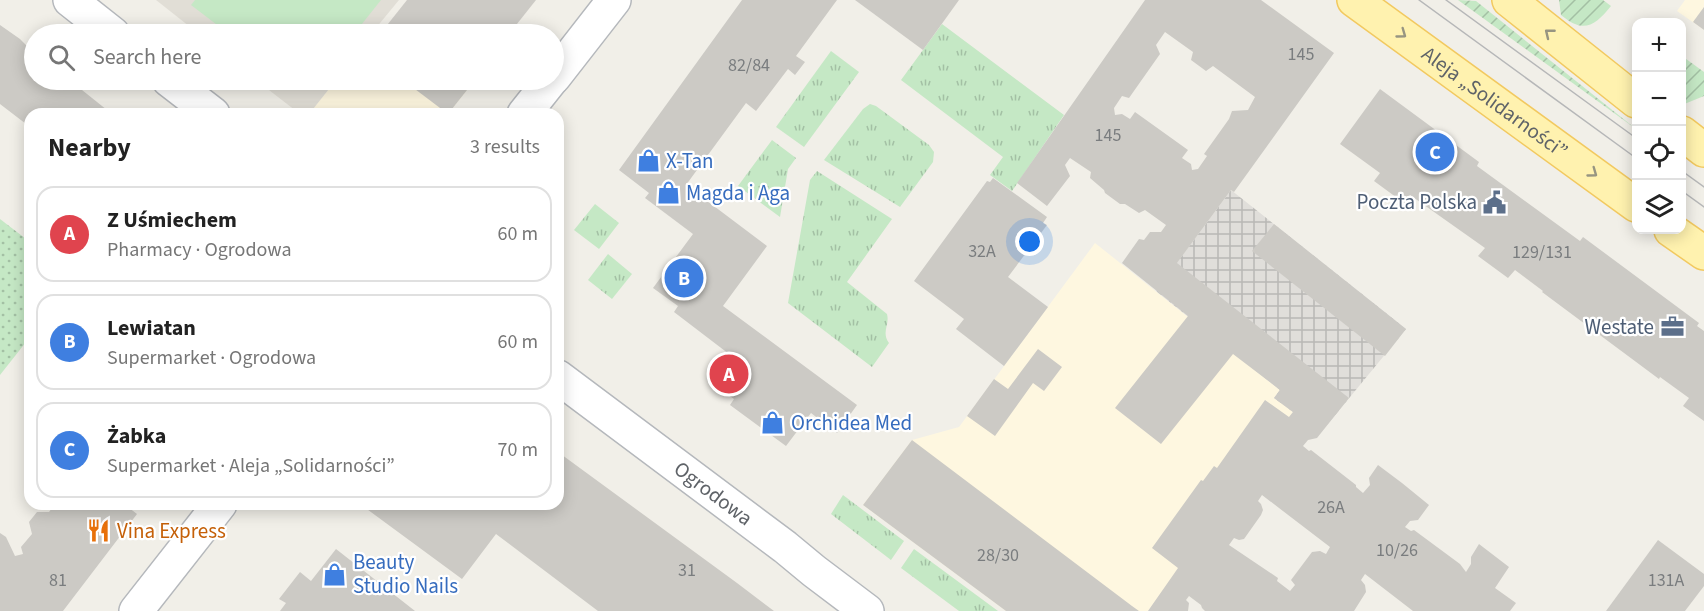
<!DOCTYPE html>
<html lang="en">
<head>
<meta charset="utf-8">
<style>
  :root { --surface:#fff; --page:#f2f2f2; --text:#222; --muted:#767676; --line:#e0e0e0; --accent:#ea4335 }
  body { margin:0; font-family:"Source Sans 3",sans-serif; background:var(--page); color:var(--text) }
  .controls { position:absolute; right:18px; top:18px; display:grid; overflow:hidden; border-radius:12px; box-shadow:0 3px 15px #0003 }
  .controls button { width:54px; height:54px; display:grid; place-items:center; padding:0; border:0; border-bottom:2px solid var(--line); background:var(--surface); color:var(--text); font:30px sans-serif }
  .you { position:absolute; left:1030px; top:242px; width:21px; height:21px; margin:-15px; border:4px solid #fff; border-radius:50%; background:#1a73e8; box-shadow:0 0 0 9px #1a73e833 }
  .badge { display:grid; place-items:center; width:39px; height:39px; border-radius:50%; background:var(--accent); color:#fff; font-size:20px; font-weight:700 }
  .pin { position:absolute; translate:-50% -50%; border:3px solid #fff; box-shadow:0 2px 6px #0006 }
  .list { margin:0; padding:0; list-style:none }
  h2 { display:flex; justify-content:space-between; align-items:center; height:78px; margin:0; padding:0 24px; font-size:26px }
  h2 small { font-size:20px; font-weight:400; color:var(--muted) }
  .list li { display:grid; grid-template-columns:39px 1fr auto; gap:18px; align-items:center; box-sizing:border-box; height:96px; margin:0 12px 12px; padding:0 12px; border:2px solid var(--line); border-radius:18px }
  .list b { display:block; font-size:22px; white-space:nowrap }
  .list p { margin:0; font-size:20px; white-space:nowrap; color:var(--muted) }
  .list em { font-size:20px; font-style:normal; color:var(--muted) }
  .icon { flex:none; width:33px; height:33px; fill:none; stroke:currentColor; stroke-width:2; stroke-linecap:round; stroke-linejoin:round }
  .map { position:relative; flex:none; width:1704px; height:611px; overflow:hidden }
  .search { position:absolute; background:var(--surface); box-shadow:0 3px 15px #0003; left:24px; top:24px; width:540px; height:66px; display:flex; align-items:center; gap:15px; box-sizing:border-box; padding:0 21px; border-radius:33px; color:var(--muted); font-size:22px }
  .panel { position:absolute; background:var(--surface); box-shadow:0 3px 15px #0003; left:24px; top:108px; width:540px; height:402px; border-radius:18px }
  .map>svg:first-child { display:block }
  .commercial { fill:#fef7e0 }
  .industrial { fill:url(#industrial-grid) }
  .education { fill:#e1ded6 }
  .grass { fill:url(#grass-tufts) }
  .park { fill:url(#park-dots) }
  .garden { fill:url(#garden-furrows) }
  .pitch { fill:#c5e8c5 }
  .building { fill:#cccac5; fill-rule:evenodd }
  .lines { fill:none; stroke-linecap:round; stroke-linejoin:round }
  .minor-casing { stroke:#b5b8bc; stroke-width:36 }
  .major-casing { stroke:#f2c960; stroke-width:36 }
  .minor { stroke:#fff; stroke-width:33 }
  .major { stroke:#fff2af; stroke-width:33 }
  .tram { stroke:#b6b7b8; stroke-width:1.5 }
  .oneway { stroke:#979581 }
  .labels { text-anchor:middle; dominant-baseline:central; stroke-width:4.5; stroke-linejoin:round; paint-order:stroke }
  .number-label { font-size:18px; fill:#7a7d7f }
  .street-label { font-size:21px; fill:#5f6368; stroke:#fff }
  .shop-label { font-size:21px; fill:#366cbe; stroke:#fff; text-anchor:start }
  .service-label { font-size:21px; fill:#4e5e75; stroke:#fff; text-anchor:end }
  .food-label { font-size:21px; fill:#c56008; stroke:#fff; text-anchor:start }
</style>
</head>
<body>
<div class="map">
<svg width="1704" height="611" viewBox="0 0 1704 611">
  <defs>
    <pattern id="industrial-grid" width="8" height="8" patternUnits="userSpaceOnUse" patternTransform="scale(1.5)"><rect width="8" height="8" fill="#e0deda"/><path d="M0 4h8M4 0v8" fill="none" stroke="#b9b8b5"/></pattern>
    <pattern id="grass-tufts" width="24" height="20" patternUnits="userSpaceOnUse" patternTransform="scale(1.5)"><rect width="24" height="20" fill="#c5e8c5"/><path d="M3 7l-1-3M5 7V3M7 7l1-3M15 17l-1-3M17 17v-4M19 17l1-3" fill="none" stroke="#a3c0a4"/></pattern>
    <pattern id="park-dots" width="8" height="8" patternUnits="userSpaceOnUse" patternTransform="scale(1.5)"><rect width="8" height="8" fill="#c5e8c5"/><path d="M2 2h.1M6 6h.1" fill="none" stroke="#a3c0a4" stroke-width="1.8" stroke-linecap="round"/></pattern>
    <pattern id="garden-furrows" width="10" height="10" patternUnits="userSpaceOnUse" patternTransform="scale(1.5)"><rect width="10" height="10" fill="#c5e8c5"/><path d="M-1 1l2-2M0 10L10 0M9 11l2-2" fill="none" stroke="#a3c0a4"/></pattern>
  </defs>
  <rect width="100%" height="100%" fill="#f1efe8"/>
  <g class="commercial">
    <path d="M1685 0H1704V30L1677 11Z"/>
    <path d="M336 80H475L448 114H309Z"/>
    <path d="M1095 243 1280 390 1275 398 1293 412 1148 611H1006L863 505 912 440 959 427Z"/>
  </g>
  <path class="industrial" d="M1231 190 1406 329 1327 425 1293 412 1274 398 1280 390 1156 291Z"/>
  <g class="education">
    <path d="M156 0H399L371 34H199Z"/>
    <path d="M256 80H336L309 114H300Z"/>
  </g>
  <g class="grass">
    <path d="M942 24 1064 115 1012 191 990 175 1003 157 901 80Z"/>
    <path d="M831 51 859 72 804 147 776 127Z"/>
    <path d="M870 104 876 106 929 145 934 152 933 162 900 207 824 160 863 109Z"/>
    <path d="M772 140 796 158 788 169 780 217 738 186Z"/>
    <path d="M817 171 892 219 847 282 887 314C890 325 881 332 889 343L872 367 788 303 810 180Z"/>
    <path d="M595 204 619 223 599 249 574 230Z"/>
    <path d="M608 254 632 274 612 299 588 280Z"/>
    <path d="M843 495 904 541 891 560 831 514Z"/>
    <path d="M914 549 998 611H959L901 568Z"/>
  </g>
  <path class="park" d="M0 219 30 242V337L0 375Z"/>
  <g class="garden">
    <path d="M1458 0 1476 1 1636 129Z"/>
    <path d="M1559 0H1603L1611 6C1595 26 1583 34 1561 15Z"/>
    <path d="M1682 56 1704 72V96L1682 105Z"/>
  </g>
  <path class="pitch" d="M195 0H381L354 34H229L191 5Z"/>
  <g class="building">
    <path d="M407 0H536L509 34H380Z"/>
    <path d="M742 0H837L796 56 805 62 795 75 788 69 756 111 746 103 686 185 767 246 723 306 857 405 837 433 811 413 786 446 730 405 734 399 709 381 729 354 674 312 678 306 653 288 693 234 645 198 649 193 619 170Z"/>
    <path d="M855 0H959L923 50Z"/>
    <path d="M1145 0H1261L1334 53 1234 192 1231 190 1177 263 1349 398 1317 438 1308 440 1303 446 1309 451 1311 450 1356 485V487L1363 493 1370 485 1369 478 1378 465 1402 483 1429 505 1418 520 1410 521 1405 527 1411 531 1414 530 1460 564 1466 572 1471 564V557L1479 544 1509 567 1495 588 1516 603 1510 611H1413L1365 574 1361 580 1365 585 1366 592 1354 611H1205L1202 608 1201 605 1189 596 1186 600 1189 603 1188 611H1148L1178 568 1152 548 1201 480 1203 481 1214 466 1217 468 1265 400 1289 417 1293 412 1274 398 1280 390 1233 354 1161 444 1115 408 1188 316 1122 263 1139 239 1144 240 1150 232H1161L1166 225 1145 210 1139 213 1125 204H1120L1105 193 1104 190 1090 178 1091 172 1070 158 1065 165 1070 176 1047 206 1017 183ZM1165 32 1193 52 1191 60 1206 71 1213 66 1255 97 1248 110 1232 111 1229 119 1204 154 1207 156 1198 169 1192 170 1191 164 1182 158 1188 150 1135 112 1130 119 1122 114 1115 115 1114 108 1122 96 1129 98 1160 54 1156 45ZM1262 495 1330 547 1326 554 1320 551 1312 552 1291 580 1295 585 1290 591 1277 581 1278 578 1229 545 1234 538 1239 540 1244 539 1261 515 1263 510 1261 504 1258 501Z"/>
    <path d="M1704 7V30L1693 22Z"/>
    <path d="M0 25 20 39 34 53V80H68L73 83 74 81 78 85 77 86 112 114H30V127L0 104Z"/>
    <path d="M403 80H475L448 114Z"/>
    <path d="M1380 89 1479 162 1477 166 1580 241 1583 237 1699 323 1697 326 1704 331V421L1683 406 1689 398 1660 377 1659 379 1542 292 1543 291 1515 270 1508 278 1478 256 1485 248 1410 195 1404 203 1374 181 1380 173 1340 144Z"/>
    <path d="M993 178 1047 217 1043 223 1047 225 1008 277 1048 307 1004 366 956 329 964 319 914 281 987 181 990 182Z"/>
    <path d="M1274 224 1406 329 1385 356 1252 251Z"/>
    <path d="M1038 349 1062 367 1044 391 1033 383 995 436 967 416 994 379 1008 389Z"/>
    <path d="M912 440 1132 606 1139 611H1006L863 505Z"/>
    <path d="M558 452 737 583 774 611H598L496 534 462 579 360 504H558Z"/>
    <path d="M55 504H124L137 514 63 611H0V533L6 537 15 556 23 554 21 547 32 534 29 522 37 512H49Z"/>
    <path d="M1658 540 1704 574V586L1685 611H1606Z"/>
    <path d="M336 549 415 611H280L286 603 279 599 300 572 311 581Z"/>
  </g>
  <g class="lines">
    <defs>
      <g id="minor">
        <path d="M70 0 113 34"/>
        <path d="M554 77 614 0"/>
        <path d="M169 80 213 114"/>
        <path d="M524 114 551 80"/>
        <path id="s1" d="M558 377 785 547 814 571 867 611"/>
        <path d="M136 611 220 504"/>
      </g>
      <g id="major">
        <path id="s2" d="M1354 0 1636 205"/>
        <path d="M1509 0 1636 101"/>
        <path d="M1682 133 1704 150"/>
        <path d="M1671 230 1704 253"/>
      </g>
    </defs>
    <use href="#minor" class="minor-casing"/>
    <use href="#major" class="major-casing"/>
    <use href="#minor" class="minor"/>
    <use href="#major" class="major"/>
    <g class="tram">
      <path d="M1419 0 1636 158"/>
      <path d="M1446 0 1636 138"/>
      <path d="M1682 171 1704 187"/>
      <path d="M1682 191 1704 207"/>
    </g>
  </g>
  <defs><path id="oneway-chevron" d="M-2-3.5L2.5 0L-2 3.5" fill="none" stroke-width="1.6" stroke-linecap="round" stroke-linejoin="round" transform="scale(1.5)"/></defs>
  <g class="oneway">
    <use href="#oneway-chevron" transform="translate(1549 33) rotate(-141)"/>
    <use href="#oneway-chevron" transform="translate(1402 34) rotate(36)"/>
    <use href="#oneway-chevron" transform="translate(1593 173) rotate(36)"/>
  </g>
  <defs>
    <symbol id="shop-bare" viewBox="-9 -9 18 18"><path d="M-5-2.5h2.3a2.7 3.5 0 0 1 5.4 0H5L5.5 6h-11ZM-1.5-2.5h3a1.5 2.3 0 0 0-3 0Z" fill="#3f7fe0" stroke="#fff" stroke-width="2.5" paint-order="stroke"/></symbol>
    <symbol id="civic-bare" viewBox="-9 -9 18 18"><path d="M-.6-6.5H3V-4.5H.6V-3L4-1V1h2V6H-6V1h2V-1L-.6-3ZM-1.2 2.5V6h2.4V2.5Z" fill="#5c6f8a" stroke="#fff" stroke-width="2.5" paint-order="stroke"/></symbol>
    <symbol id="office-bare" viewBox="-9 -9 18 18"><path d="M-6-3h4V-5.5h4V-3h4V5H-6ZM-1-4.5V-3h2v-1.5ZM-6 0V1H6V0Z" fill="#5c6f8a" stroke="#fff" stroke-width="2.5" paint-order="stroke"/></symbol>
    <symbol id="restaurant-bare" viewBox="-9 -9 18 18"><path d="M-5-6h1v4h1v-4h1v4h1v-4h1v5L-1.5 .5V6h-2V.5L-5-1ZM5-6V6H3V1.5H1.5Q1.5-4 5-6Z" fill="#e8710a" stroke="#fff" stroke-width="2.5" paint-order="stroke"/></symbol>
  </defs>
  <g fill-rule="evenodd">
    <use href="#shop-bare" x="632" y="144" width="33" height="33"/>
    <use href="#shop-bare" x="652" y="176" width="33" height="33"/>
    <use href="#civic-bare" x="1478" y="186" width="33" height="33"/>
    <use href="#office-bare" x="1656" y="310" width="33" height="33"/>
    <use href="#shop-bare" x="756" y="406" width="33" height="33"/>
    <use href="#restaurant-bare" x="82" y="514" width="33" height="33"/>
    <use href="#shop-bare" x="318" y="558" width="33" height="33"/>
  </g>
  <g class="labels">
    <g class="number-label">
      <text x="1301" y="54">145</text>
      <text x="749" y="65">82/84</text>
      <text x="1108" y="135">145</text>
      <text x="982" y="251">32A</text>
      <text x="1542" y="252">129/131</text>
      <text x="1331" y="507">26A</text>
      <text x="1397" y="550">10/26</text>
      <text x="998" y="555">28/30</text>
      <text x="687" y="570">31</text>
      <text x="58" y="580">81</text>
      <text x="1666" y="580">131A</text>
    </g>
    <g class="street-label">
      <text stroke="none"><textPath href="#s2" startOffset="174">Aleja „Solidarności”</textPath></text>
      <text stroke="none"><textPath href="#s1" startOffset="194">Ogrodowa</textPath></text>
    </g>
    <g class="shop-label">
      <text x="666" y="161">X-Tan</text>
      <text x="686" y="193">Magda i Aga</text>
      <text x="791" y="423">Orchidea Med</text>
      <text x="353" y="562">Beauty<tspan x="353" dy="24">Studio Nails</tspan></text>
    </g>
    <g class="service-label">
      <text x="1477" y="202">Poczta Polska</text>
      <text x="1654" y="327">Westate</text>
    </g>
    <g class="food-label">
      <text x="117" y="531">Vina Express</text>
    </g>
  </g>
</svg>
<div class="controls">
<button>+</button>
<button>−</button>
<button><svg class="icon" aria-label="locate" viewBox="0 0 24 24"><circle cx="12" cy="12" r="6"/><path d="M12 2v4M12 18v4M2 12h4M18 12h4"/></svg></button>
<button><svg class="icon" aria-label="layers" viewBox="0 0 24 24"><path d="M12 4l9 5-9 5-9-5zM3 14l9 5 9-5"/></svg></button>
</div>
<div class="you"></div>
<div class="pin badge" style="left:729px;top:374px;background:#e0444e">A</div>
<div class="pin badge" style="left:684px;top:278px;background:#3f7fe0">B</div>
<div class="pin badge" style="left:1435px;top:152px;background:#3f7fe0">C</div>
<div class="search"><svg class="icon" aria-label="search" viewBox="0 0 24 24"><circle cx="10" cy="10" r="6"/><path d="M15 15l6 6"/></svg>Search here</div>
<section class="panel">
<h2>Nearby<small>3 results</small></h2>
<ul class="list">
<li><span class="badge" style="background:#e0444e">A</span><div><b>Z Uśmiechem</b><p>Pharmacy · Ogrodowa</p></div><em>60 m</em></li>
<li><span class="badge" style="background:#3f7fe0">B</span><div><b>Lewiatan</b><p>Supermarket · Ogrodowa</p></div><em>60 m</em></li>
<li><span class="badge" style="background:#3f7fe0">C</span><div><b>Żabka</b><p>Supermarket · Aleja „Solidarności”</p></div><em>70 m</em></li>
</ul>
</section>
</div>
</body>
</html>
